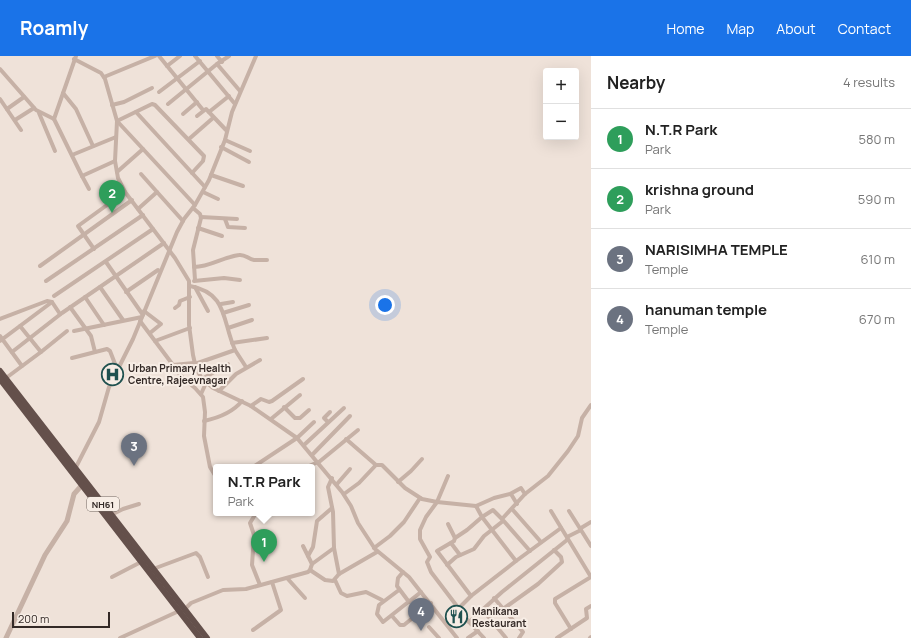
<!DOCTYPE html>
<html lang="en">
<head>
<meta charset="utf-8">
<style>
  :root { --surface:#fff; --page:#f2f2f2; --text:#222; --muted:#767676; --line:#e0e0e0; --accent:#1a73e8 }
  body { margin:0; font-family:Manrope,sans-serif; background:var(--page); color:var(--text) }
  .controls { position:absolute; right:12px; top:12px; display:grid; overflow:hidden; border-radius:4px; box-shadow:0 4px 16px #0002 }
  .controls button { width:36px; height:36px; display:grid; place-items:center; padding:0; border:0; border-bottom:1px solid var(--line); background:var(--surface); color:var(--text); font:20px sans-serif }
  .scale { position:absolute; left:12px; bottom:10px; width:98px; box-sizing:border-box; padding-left:4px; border:2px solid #332926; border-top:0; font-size:11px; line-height:14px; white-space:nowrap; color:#332926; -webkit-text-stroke:3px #f7ede5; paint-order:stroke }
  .you { position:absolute; left:385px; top:249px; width:14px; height:14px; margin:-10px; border:3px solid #fff; border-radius:50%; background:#1a73e8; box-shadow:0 0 0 6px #1a73e833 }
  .badge { display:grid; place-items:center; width:26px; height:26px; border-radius:50%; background:var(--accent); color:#fff; font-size:13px; font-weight:700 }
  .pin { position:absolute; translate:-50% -33px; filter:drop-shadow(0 1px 2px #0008) }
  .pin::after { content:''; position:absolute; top:21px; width:14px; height:12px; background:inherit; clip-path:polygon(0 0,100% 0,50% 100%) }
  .popup { position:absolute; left:213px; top:408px; width:102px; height:52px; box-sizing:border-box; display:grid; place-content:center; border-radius:4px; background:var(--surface); filter:drop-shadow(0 1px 3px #0005); font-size:13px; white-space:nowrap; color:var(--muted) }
  .popup b { font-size:15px; color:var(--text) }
  .popup::after { content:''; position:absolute; left:50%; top:100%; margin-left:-8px; border:8px solid transparent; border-top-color:var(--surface) }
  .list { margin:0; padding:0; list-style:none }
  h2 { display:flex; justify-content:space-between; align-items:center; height:52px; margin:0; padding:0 16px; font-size:17px }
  h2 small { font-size:13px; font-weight:400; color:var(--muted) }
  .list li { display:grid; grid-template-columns:26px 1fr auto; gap:12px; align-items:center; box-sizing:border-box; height:60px; padding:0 16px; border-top:1px solid var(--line) }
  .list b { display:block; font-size:15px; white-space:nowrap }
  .list p { margin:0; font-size:13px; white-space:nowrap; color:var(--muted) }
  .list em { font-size:13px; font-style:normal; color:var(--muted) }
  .map { position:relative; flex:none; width:591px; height:582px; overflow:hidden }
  header { display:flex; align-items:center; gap:24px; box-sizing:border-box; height:56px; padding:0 20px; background:var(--accent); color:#fff }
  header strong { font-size:19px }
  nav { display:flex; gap:22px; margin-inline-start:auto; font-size:14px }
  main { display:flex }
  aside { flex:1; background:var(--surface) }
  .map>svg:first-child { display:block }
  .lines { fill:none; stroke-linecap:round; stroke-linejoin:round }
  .minor { stroke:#c6b1a6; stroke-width:4 }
  .tertiary { stroke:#c6b1a6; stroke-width:5 }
  .trunk { stroke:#64504b; stroke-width:6 }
  .labels { text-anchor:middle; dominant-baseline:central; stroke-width:4; stroke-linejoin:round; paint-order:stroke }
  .shield { fill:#f7ede5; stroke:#6e645f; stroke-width:1 }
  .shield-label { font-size:9px; font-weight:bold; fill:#332926 }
  .poi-label { font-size:10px; font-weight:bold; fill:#332926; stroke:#f7ede5; text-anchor:start }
</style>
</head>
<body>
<header>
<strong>Roamly</strong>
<nav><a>Home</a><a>Map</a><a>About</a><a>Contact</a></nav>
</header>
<main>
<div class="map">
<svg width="591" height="582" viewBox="0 0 591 582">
  <rect width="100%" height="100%" fill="#efe2d9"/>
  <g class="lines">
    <g class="minor">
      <path d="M159 0 203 54"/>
      <path d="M195 0 235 48"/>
      <path d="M217 0 222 6"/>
      <path d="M74 3 101 17 105 23 117 65 115 105 118 122 125 136 175 202 189 225V269L193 299 196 312 202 323 213 332 251 350 297 382 342 436 351 450 358 467 375 493 409 521 457 582"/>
      <path d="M217 8 240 35"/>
      <path d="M167 10 180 0"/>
      <path d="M0 13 36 54 54 63 82 120 115 105"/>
      <path d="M104 21 155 0"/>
      <path d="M159 36 200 5"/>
      <path d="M63 37 76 53 93 90"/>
      <path d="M0 43 21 74"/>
      <path d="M168 48 217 8 229 0"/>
      <path d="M112 49 124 46 152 32"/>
      <path d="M7 53 24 41"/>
      <path d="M136 56 205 131"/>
      <path d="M209 56 229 40"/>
      <path d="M39 57 55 95"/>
      <path d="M183 58 197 46"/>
      <path d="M197 60 206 53 226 74"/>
      <path d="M54 63 76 0"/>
      <path d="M15 64 34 52"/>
      <path d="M117 65 152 48 155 49 204 100 203 105 192 117"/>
      <path d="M117 65 195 149"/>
      <path d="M189 83 213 62"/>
      <path d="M225 84 250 95"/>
      <path d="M221 91 249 106"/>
      <path d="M72 99 116 81"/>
      <path d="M117 116 143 93"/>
      <path d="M141 118 157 136"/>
      <path d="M211 119 243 130"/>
      <path d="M82 120 89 133"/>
      <path d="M203 136 218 143"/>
      <path d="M193 152 200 158 201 162 193 194 195 224"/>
      <path d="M138 153 157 136 183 165"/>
      <path d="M201 161 237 163"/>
      <path d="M225 163 228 171 245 172"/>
      <path d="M198 172 222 180"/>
      <path d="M94 193 78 170 125 136"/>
      <path d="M106 206 143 259"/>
      <path d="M40 210 132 144"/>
      <path d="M194 211C210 211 223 201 239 199 245 198 248 203 254 204 258 204 263 204 267 204"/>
      <path d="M46 225 143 159"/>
      <path d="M194 225 224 222 240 224"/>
      <path d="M190 230C228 237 222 265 235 294"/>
      <path d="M100 231 123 264"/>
      <path d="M195 231 208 255"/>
      <path d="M126 236 158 214"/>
      <path d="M54 240 153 173"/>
      <path d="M85 241 104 269"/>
      <path d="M221 248 233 246"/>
      <path d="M70 251 91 280 95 296"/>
      <path d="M175 252 179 249 180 245 190 241"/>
      <path d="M144 255 161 268 150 277"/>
      <path d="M223 257 249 249"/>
      <path d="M0 263 47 245 52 246 60 258"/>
      <path d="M140 265 173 309 194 307"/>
      <path d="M228 272 252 264"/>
      <path d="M74 275 142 261"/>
      <path d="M0 280 22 310"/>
      <path d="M0 285 52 246"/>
      <path d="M155 285 190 272"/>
      <path d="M232 287 267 282"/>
      <path d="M12 296 62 257 164 187"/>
      <path d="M41 296 67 275"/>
      <path d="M72 302 107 293 110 295 117 313"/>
      <path d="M195 308 235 294 246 311"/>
      <path d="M173 309 182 321 195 332 203 341 205 356 204 380 210 411 216 421"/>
      <path d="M6 322 41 296 20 270"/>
      <path d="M202 323 228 308"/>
      <path d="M219 335 236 318 260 304"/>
      <path d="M201 338 206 327"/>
      <path d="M251 350 261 343 269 346 272 345 303 323"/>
      <path d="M284 351 295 362H300L309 354"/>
      <path d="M271 363 300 339"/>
      <path d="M204 365C218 362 233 356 242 345"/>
      <path d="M328 366 324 362 330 356"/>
      <path d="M304 389 344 352"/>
      <path d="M312 399 350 360"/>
      <path d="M319 406 358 374"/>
      <path d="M376 409H382L405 432 422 443 437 446 476 450 494 442 510 438 521 432 525 438"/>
      <path d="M253 411 297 382 314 366"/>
      <path d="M307 411 318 406"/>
      <path d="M75 413 99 366 109 331 133 283 177 176 184 163 195 149 209 124 225 84 232 56 256 0"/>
      <path d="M448 420 437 446 426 461 420 474V483L430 501 427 506 431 516 469 566"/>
      <path d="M332 422 328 431 333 456 334 492 339 518"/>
      <path d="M398 426 411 415 422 403"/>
      <path d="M337 428 350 413"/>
      <path d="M344 438 359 427 376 409 346 383"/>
      <path d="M511 438 517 448"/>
      <path d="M512 453 541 486"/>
      <path d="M551 455 591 521 555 543V547L571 573"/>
      <path d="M569 455 591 490"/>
      <path d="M256 457 250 467 254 479 252 509 260 529"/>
      <path d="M111 459 123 453 139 448"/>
      <path d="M448 468 455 482"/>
      <path d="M581 472 591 466"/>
      <path d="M567 481 581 474"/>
      <path d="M451 487 460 499"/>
      <path d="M374 492 390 480 404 466 420 442"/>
      <path d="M530 495 502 463 525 438 548 420 568 395 578 380 582 362 591 349"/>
      <path d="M308 500 313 491 317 465 332 452"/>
      <path d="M516 505 561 472"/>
      <path d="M312 508 334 492"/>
      <path d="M447 509 456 501 474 493 484 480 503 465"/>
      <path d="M153 513 196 497 200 501 208 521"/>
      <path d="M310 514 325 524 333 525 339 518 377 496"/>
      <path d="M403 516 398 522 397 530 409 546"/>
      <path d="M112 521 141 506"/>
      <path d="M287 522 305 542"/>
      <path d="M335 524 341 537 347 540 366 536 382 544"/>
      <path d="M399 534 379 549 377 558 383 566 421 536"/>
      <path d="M471 540 516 505 482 461 493 454 502 463"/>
      <path d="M494 542 523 576 519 582"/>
      <path d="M458 553 471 540 437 495 454 485 455 482 467 474 482 461 476 450"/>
      <path d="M482 553 506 582"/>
      <path d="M503 553 538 528 562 506 561 501 554 494"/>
      <path d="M184 554 191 547 223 534 246 533 308 516 310 514 312 508 303 490"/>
      <path d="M392 560 400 569H404L431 547"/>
      <path d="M429 571 439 582"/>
      <path d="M253 574 281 554 272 526"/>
      <path d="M120 582 179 555"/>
      <path d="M468 582 478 575"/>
      <path d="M484 582 469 566 502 536 567 484"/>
      <path d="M557 582 587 562 586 553 591 550"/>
      <path d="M590 582 591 581"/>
    </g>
    <path class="tertiary" d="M6 582 45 499 67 465 74 438 82 429"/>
    <g class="trunk">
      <path d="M0 315 207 582"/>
      <path d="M0 323 200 582"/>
    </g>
  </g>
  <defs>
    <symbol id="hospital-ring" viewBox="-11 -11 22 22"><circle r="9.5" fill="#f7ede5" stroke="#1f514f" stroke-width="1.5"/><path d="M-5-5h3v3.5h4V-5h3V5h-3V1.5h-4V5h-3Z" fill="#1f514f"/></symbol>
    <symbol id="restaurant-ring" viewBox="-11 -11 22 22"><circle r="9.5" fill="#f7ede5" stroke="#1f514f" stroke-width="1.5"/><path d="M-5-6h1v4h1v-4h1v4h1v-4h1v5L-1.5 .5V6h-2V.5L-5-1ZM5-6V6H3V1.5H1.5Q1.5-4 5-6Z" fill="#1f514f"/></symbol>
  </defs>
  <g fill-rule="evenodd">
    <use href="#hospital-ring" x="100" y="306" width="25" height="25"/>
    <use href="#restaurant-ring" x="444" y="548" width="25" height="25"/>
  </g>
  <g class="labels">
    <rect class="shield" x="87" y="441" width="32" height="14" rx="3"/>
    <g class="shield-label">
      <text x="103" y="448">NH61</text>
    </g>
    <g class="poi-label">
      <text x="128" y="312">Urban Primary Health<tspan x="128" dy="12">Centre, Rajeevnagar</tspan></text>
      <text x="472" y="555">Manikana<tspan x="472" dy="12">Restaurant</tspan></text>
    </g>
  </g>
</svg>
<div class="controls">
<button>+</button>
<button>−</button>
</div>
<div class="scale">200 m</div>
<div class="you"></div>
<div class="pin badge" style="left:264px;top:506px;background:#2e9e5b">1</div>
<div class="popup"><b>N.T.R Park</b>Park</div>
<div class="pin badge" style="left:112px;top:157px;background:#2e9e5b">2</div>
<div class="pin badge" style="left:134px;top:410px;background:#6b7280">3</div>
<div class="pin badge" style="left:421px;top:575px;background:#6b7280">4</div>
</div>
<aside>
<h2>Nearby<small>4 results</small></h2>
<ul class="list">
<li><span class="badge" style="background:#2e9e5b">1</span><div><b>N.T.R Park</b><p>Park</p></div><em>580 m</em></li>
<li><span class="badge" style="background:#2e9e5b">2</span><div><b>krishna ground</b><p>Park</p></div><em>590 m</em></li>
<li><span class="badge" style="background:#6b7280">3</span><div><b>NARISIMHA TEMPLE</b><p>Temple</p></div><em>610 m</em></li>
<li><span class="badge" style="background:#6b7280">4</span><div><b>hanuman temple</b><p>Temple</p></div><em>670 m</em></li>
</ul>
</aside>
</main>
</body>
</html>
